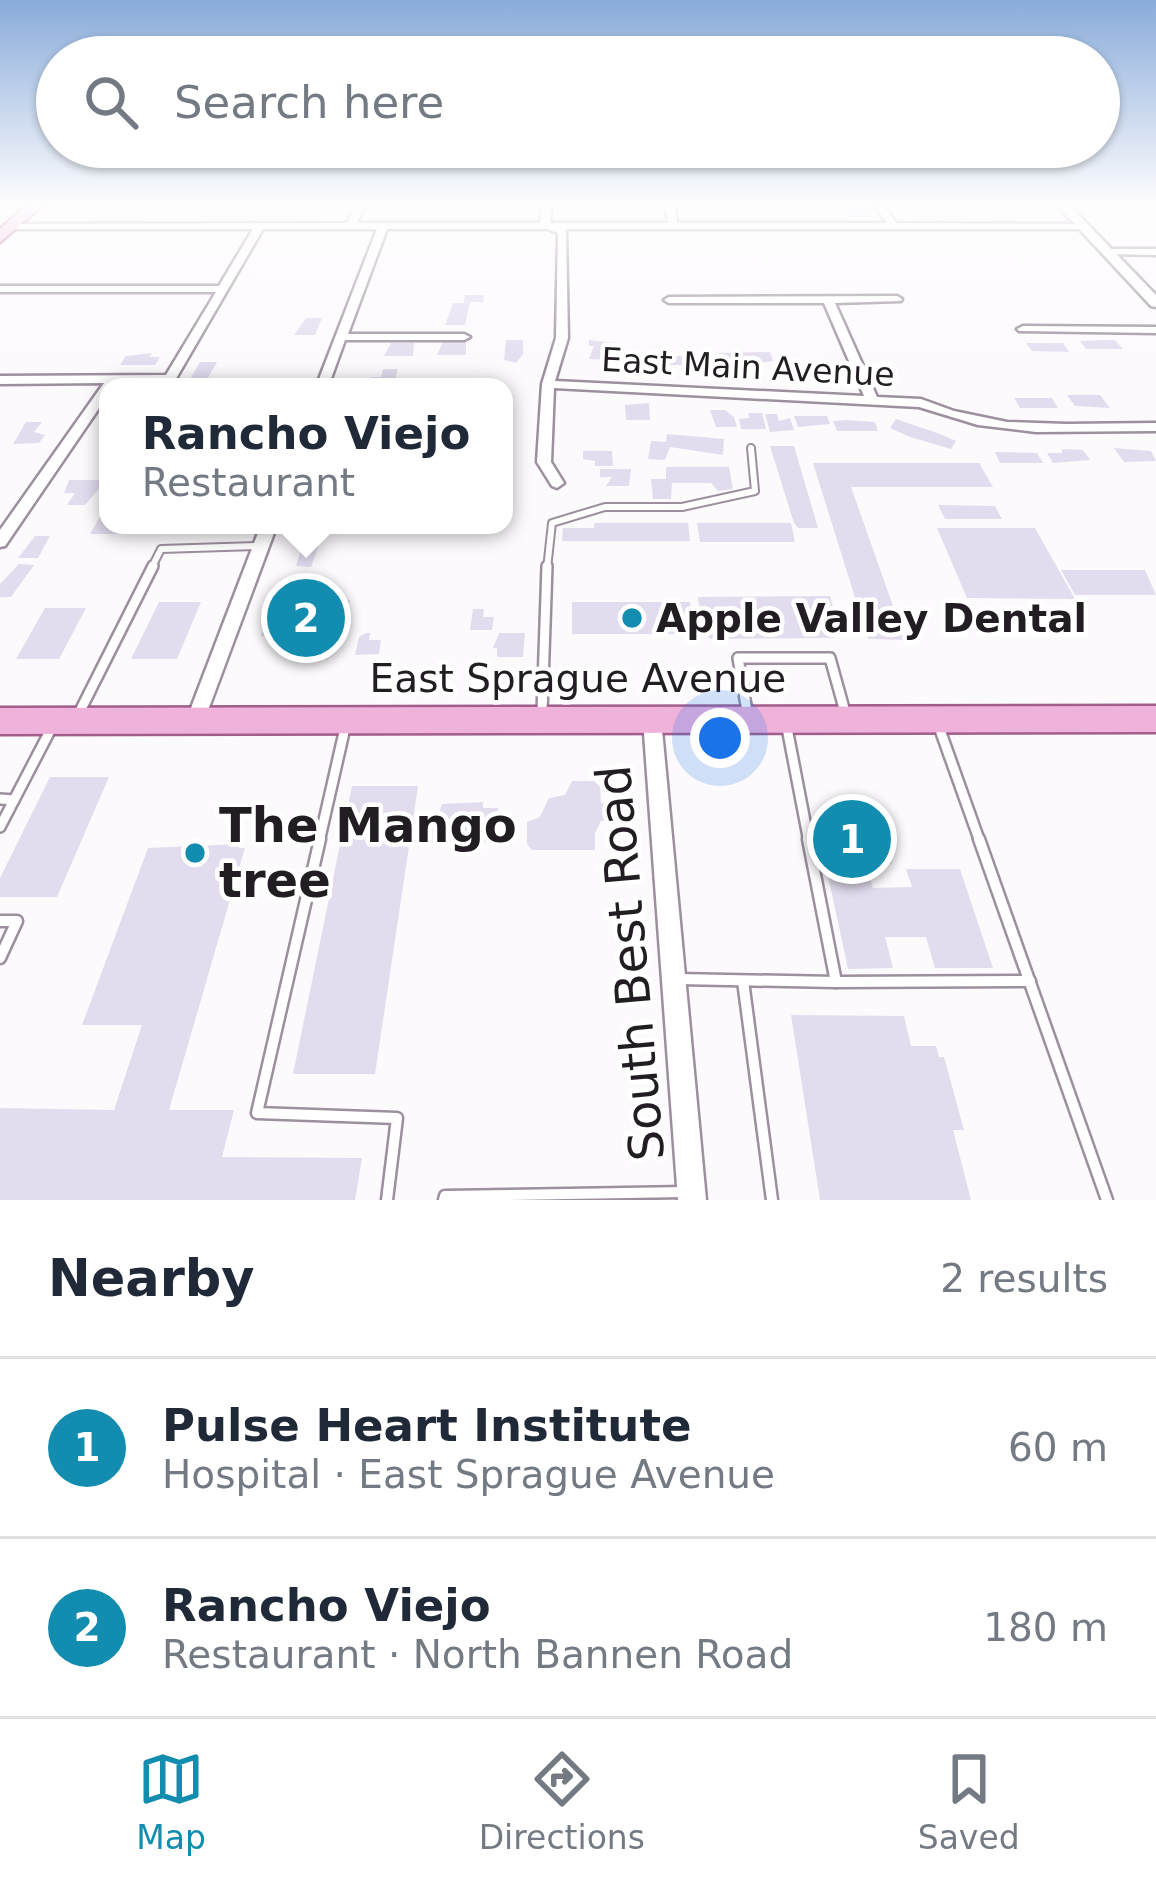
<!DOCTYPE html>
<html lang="en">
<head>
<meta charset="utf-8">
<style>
  :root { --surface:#fff; --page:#f6f6f7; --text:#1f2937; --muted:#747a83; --line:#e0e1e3; --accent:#138daf }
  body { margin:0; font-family:"DejaVu Sans",sans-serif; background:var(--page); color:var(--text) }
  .you { position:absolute; left:720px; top:738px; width:42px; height:42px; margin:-30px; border:9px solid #fff; border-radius:50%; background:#1a73e8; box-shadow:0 0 0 18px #1a73e833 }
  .badge { display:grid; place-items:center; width:78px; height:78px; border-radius:50%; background:var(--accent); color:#fff; font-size:39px; font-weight:700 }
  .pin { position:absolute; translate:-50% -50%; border:6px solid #fff; box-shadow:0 3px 12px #0006 }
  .popup { position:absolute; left:99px; top:378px; width:414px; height:156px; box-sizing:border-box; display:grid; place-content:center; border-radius:24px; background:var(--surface); filter:drop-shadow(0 3px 9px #0005); font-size:39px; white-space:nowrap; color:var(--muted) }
  .popup b { font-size:45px; color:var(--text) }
  .popup::after { content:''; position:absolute; left:50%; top:100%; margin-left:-24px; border:24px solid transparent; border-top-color:var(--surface) }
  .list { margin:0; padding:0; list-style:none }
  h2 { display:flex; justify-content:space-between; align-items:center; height:156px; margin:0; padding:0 48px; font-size:51px }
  h2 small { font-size:39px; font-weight:400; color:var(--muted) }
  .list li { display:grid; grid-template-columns:78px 1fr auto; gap:36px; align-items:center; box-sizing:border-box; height:180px; padding:0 48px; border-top:3px solid var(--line) }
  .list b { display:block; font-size:45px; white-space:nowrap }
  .list p { margin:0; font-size:39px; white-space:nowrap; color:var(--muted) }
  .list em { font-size:39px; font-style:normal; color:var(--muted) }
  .icon { flex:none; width:66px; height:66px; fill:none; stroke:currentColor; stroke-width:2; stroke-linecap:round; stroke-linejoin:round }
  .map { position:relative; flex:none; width:1156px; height:1200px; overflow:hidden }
  .search { position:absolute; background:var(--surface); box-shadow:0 3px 9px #0004; left:36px; right:36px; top:36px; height:132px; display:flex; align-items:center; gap:30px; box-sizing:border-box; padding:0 42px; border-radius:66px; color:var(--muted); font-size:45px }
  .sheet { height:516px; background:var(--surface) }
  nav { display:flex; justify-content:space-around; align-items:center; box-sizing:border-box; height:168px; border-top:3px solid var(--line); background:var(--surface); font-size:33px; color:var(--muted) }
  nav a { display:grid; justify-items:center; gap:6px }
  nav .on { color:var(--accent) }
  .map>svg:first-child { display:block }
  .building { fill:#e3dcef }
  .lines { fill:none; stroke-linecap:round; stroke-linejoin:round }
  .service-far2-casing { stroke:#9c8f9e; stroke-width:10 }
  .service-far1-casing { stroke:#9c8f9e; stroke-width:14 }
  .service-casing { stroke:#9c8f9e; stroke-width:15 }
  .minor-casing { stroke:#9c8f9e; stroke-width:5 }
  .tertiary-casing { stroke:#9c8f9e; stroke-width:5 }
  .primary-casing { stroke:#a15d8b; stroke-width:5 }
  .service-far2 { stroke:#fff; stroke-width:6 }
  .service-far1 { stroke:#fff; stroke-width:9 }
  .service { stroke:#fff; stroke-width:10 }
  .minor { fill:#fff; fill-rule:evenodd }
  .tertiary { fill:#fff; fill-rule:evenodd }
  .primary { fill:#efb2db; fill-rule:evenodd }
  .poi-dot { fill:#138daf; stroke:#fff; stroke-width:4.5 }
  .labels { text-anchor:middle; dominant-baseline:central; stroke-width:9; stroke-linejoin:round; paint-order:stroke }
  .far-street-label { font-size:33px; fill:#221d23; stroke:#fff }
  .poi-label { font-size:39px; font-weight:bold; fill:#221d23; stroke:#fff; text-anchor:start }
  .street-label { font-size:39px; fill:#221d23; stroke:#fff }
  .near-poi-label { font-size:48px; font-weight:bold; fill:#221d23; stroke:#fff; text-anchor:start }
  .near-street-label { font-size:48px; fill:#221d23; stroke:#fff }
</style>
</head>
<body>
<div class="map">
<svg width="1156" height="1200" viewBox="0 0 1156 1200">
  <rect width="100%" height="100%" fill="#fdfafd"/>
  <g class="building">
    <path d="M843 203H862L873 217H849Z"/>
    <path d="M465 295H484L483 302H470L465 325H445L453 303H464Z"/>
    <path d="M306 318H322L315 335H294Z"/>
    <path d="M506 340H523V354L516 363 504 360Z"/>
    <path d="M589 340 615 343 610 360 589 359 594 346H589Z"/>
    <path d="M1103 340H1115L1123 349H1086L1080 341Z"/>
    <path d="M443 342H466V355H437Z"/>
    <path d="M391 343H414L413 356H384Z"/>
    <path d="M1026 343H1063L1069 352 1032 351Z"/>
    <path d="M770 352 773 361 741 365H722L719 353Z"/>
    <path d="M152 353 149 357H160L155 365H120L126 356Z"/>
    <path d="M665 356H705L707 365H667Z"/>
    <path d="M200 362H217L205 383H188Z"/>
    <path d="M383 369H398L394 383H401L400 387H371V377H381Z"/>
    <path d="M1067 395H1100L1110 408 1075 406Z"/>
    <path d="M1014 398H1052L1058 408H1020Z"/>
    <path d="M649 403 650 420H626L625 405Z"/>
    <path d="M710 410H725L734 417 737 427H716Z"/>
    <path d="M748 413H762L766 429H741L739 419 749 418Z"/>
    <path d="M765 414H777L779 421 790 418 794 430 770 432Z"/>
    <path d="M794 416H827L830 424 798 427Z"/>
    <path d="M896 419 940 434 956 441 951 449 910 437 890 428Z"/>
    <path d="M846 420 875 422 878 431H837L833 421Z"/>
    <path d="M26 422H42L34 432 45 435 39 443 13 444Z"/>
    <path d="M667 434 724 439 723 455 670 447 665 460 648 459 651 441 666 442Z"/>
    <path d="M770 446H794L818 528H798L794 523Z"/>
    <path d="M1114 448 1151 451 1156 461 1124 462Z"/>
    <path d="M1062 449 1083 450 1090 460 1053 463 1047 453H1062Z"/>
    <path d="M583 451H612L613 466H595V461L583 459Z"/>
    <path d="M995 452 1037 453 1043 463H1000Z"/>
    <path d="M813 463H979L993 487H851L905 640 868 639Z"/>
    <path d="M666 467H729L733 489 718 491 711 483H672L671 499H653L651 479H666Z"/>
    <path d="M600 469H631L629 486H606L612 477H600Z"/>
    <path d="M69 480H106L85 505H67L75 493H64Z"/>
    <path d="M108 503V525H234L230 534H90Z"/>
    <path d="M938 505 995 506 1002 519H945Z"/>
    <path d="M594 523H688L690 541H562L563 528H594Z"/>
    <path d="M697 523H791L795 542H700Z"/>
    <path d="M937 528H1035L1075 599 967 598Z"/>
    <path d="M306 533H323L311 567 296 566Z"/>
    <path d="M35 536H50L38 558H18Z"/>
    <path d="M19 564 34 565 11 597H0V584Z"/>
    <path d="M1061 570H1145L1156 595H1075Z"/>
    <path d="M830 596 841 634H832L834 638 711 639 703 634 698 597Z"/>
    <path d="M273 600H350L340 636H261Z"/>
    <path d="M159 602H201L177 659H131Z"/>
    <path d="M572 602H690L695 634H572Z"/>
    <path d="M45 608H86L59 659H16Z"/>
    <path d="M473 609H484L483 617H494L492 630H470Z"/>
    <path d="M366 633H370L369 640H381L379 654 355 655 359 637Z"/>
    <path d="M499 633H525L523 657H497V648H493Z"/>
    <path d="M50 777H109L57 897H0V878Z"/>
    <path d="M572 781H594L600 787 601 803H618L619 821H601L595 833V850H532L527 844V822L540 817 549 798 565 795Z"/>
    <path d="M352 786H418L375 1074H293Z"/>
    <path d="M483 802V808H498L496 842 415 843 419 816H438L442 804Z"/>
    <path d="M839 808H876L892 864 826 865 814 813H840Z"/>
    <path d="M241 844 239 848H245L169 1110H234L222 1157 362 1158 355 1200H0V1108L114 1110 142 1025H82L148 848Z"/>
    <path d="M906 869H960L993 968H935L926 937H885L893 968 848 969 827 871H868L873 888 912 887Z"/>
    <path d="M791 1015 904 1016 911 1046H936L939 1057H944L964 1130H953L971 1200H820Z"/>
  </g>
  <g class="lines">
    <defs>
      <g id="service-far2">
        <path d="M151 569 161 549 260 546"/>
        <path d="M547 569 552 523 605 507H682L755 491 751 448"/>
      </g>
      <g id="service-far1">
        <path d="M542 712 547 566"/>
        <path d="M78 715 153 566"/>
        <path d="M748 717 738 658H830L845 712"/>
        <path d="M939 727 980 842"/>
        <path d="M787 728 809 842"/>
        <path d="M0 799 14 800"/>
        <path d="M0 827 52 727"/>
        <path d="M319 842 345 728"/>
      </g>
      <g id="service">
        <path d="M320 839 257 1113 397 1118 387 1200"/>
        <path d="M979 839 1107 1200"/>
        <path d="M0 921H17L0 958"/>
        <path d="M678 979 836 982 808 839"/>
        <path d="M743 981 772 1200"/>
        <path d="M836 982 1030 981"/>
        <path d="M444 1200 445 1196 685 1192"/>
      </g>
      <g id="minor">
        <path d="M357 203H366L357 223H540L542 203H551L550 223H668L665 203H674L677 223H886L874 203H883L896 223 1087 224 1089 226 1084 229H566L568 338 555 381 864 396 824 303H669L664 300 669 297 897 296 902 299 901 301 835 303 877 397 921 399 954 411 1007 422 1066 424 1156 423V431L1036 432 978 425 919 407 554 388 551 462 564 483 557 488 552 486 537 462 542 384 556 338 558 233 547 229H387L348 334H464L470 337 464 340H345L328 387H316L377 229H263L174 382 116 383 114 387H108V395L5 546 0 547V530L104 383 0 384V376L166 375 216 292H0V286H219L253 229H13L8 226 10 224 347 223Z"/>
        <path d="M1110 249H1156V255L1106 254V250Z"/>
        <path d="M1023 326 1156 327V333L1019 331 1017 329Z"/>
        <path d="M261 525H277L204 721 202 727 195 729 188 727 186 721Z"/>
        <path d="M652 711 659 713 661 719 706 1200H678L643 719 645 713Z"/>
      </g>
      <path id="tertiary" d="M1055 203H1067L1156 295V307L1151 306Z"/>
      <g id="primary">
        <path d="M29 203H45L0 242V229Z"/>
        <path d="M1156 706V732L0 734V708Z"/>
      </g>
    </defs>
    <use href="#service-far2" class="service-far2-casing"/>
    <use href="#service-far1" class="service-far1-casing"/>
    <use href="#service" class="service-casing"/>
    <use href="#minor" class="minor-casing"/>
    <use href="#tertiary" class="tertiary-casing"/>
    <use href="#primary" class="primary-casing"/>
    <use href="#service-far2" class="service-far2"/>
    <use href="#service-far1" class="service-far1"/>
    <use href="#service" class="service"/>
    <use href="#minor" class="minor"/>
    <use href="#tertiary" class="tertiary"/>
    <use href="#primary" class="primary"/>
  </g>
  <linearGradient id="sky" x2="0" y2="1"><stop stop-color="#89abda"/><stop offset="0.55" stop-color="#fefdfe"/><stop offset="1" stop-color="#fefdfe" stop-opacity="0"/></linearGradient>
  <rect width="1156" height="371" fill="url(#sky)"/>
  <g class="poi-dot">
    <circle cx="632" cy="618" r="12"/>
    <circle cx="195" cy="853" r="12"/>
  </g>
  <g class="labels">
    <g class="far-street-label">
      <text transform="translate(748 367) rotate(3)">East Main Avenue</text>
    </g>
    <g class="poi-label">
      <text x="656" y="618">Apple Valley Dental</text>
    </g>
    <g class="street-label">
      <text x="578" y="678">East Sprague Avenue</text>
    </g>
    <g class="near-poi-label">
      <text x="219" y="825">The Mango<tspan x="219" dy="55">tree</tspan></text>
    </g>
    <g class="near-street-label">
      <text transform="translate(630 963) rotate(-95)">South Best Road</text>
    </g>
  </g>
</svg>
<div class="you"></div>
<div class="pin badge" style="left:852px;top:839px">1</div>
<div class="pin badge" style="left:306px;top:618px">2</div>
<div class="popup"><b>Rancho Viejo</b>Restaurant</div>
<div class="search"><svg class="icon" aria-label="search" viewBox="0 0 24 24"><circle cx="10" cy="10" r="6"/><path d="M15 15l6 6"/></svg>Search here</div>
</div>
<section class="sheet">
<h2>Nearby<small>2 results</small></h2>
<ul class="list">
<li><span class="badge">1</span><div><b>Pulse Heart Institute</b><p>Hospital · East Sprague Avenue</p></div><em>60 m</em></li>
<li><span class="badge">2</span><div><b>Rancho Viejo</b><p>Restaurant · North Bannen Road</p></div><em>180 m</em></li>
</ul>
</section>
<nav>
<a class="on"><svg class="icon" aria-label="map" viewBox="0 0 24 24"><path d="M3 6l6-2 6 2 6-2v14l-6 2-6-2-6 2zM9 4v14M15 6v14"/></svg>Map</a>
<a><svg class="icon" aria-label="directions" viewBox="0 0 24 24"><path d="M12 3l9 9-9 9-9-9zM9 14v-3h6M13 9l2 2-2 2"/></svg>Directions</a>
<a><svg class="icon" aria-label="saved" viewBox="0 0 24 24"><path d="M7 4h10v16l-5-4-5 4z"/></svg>Saved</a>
</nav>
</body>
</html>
